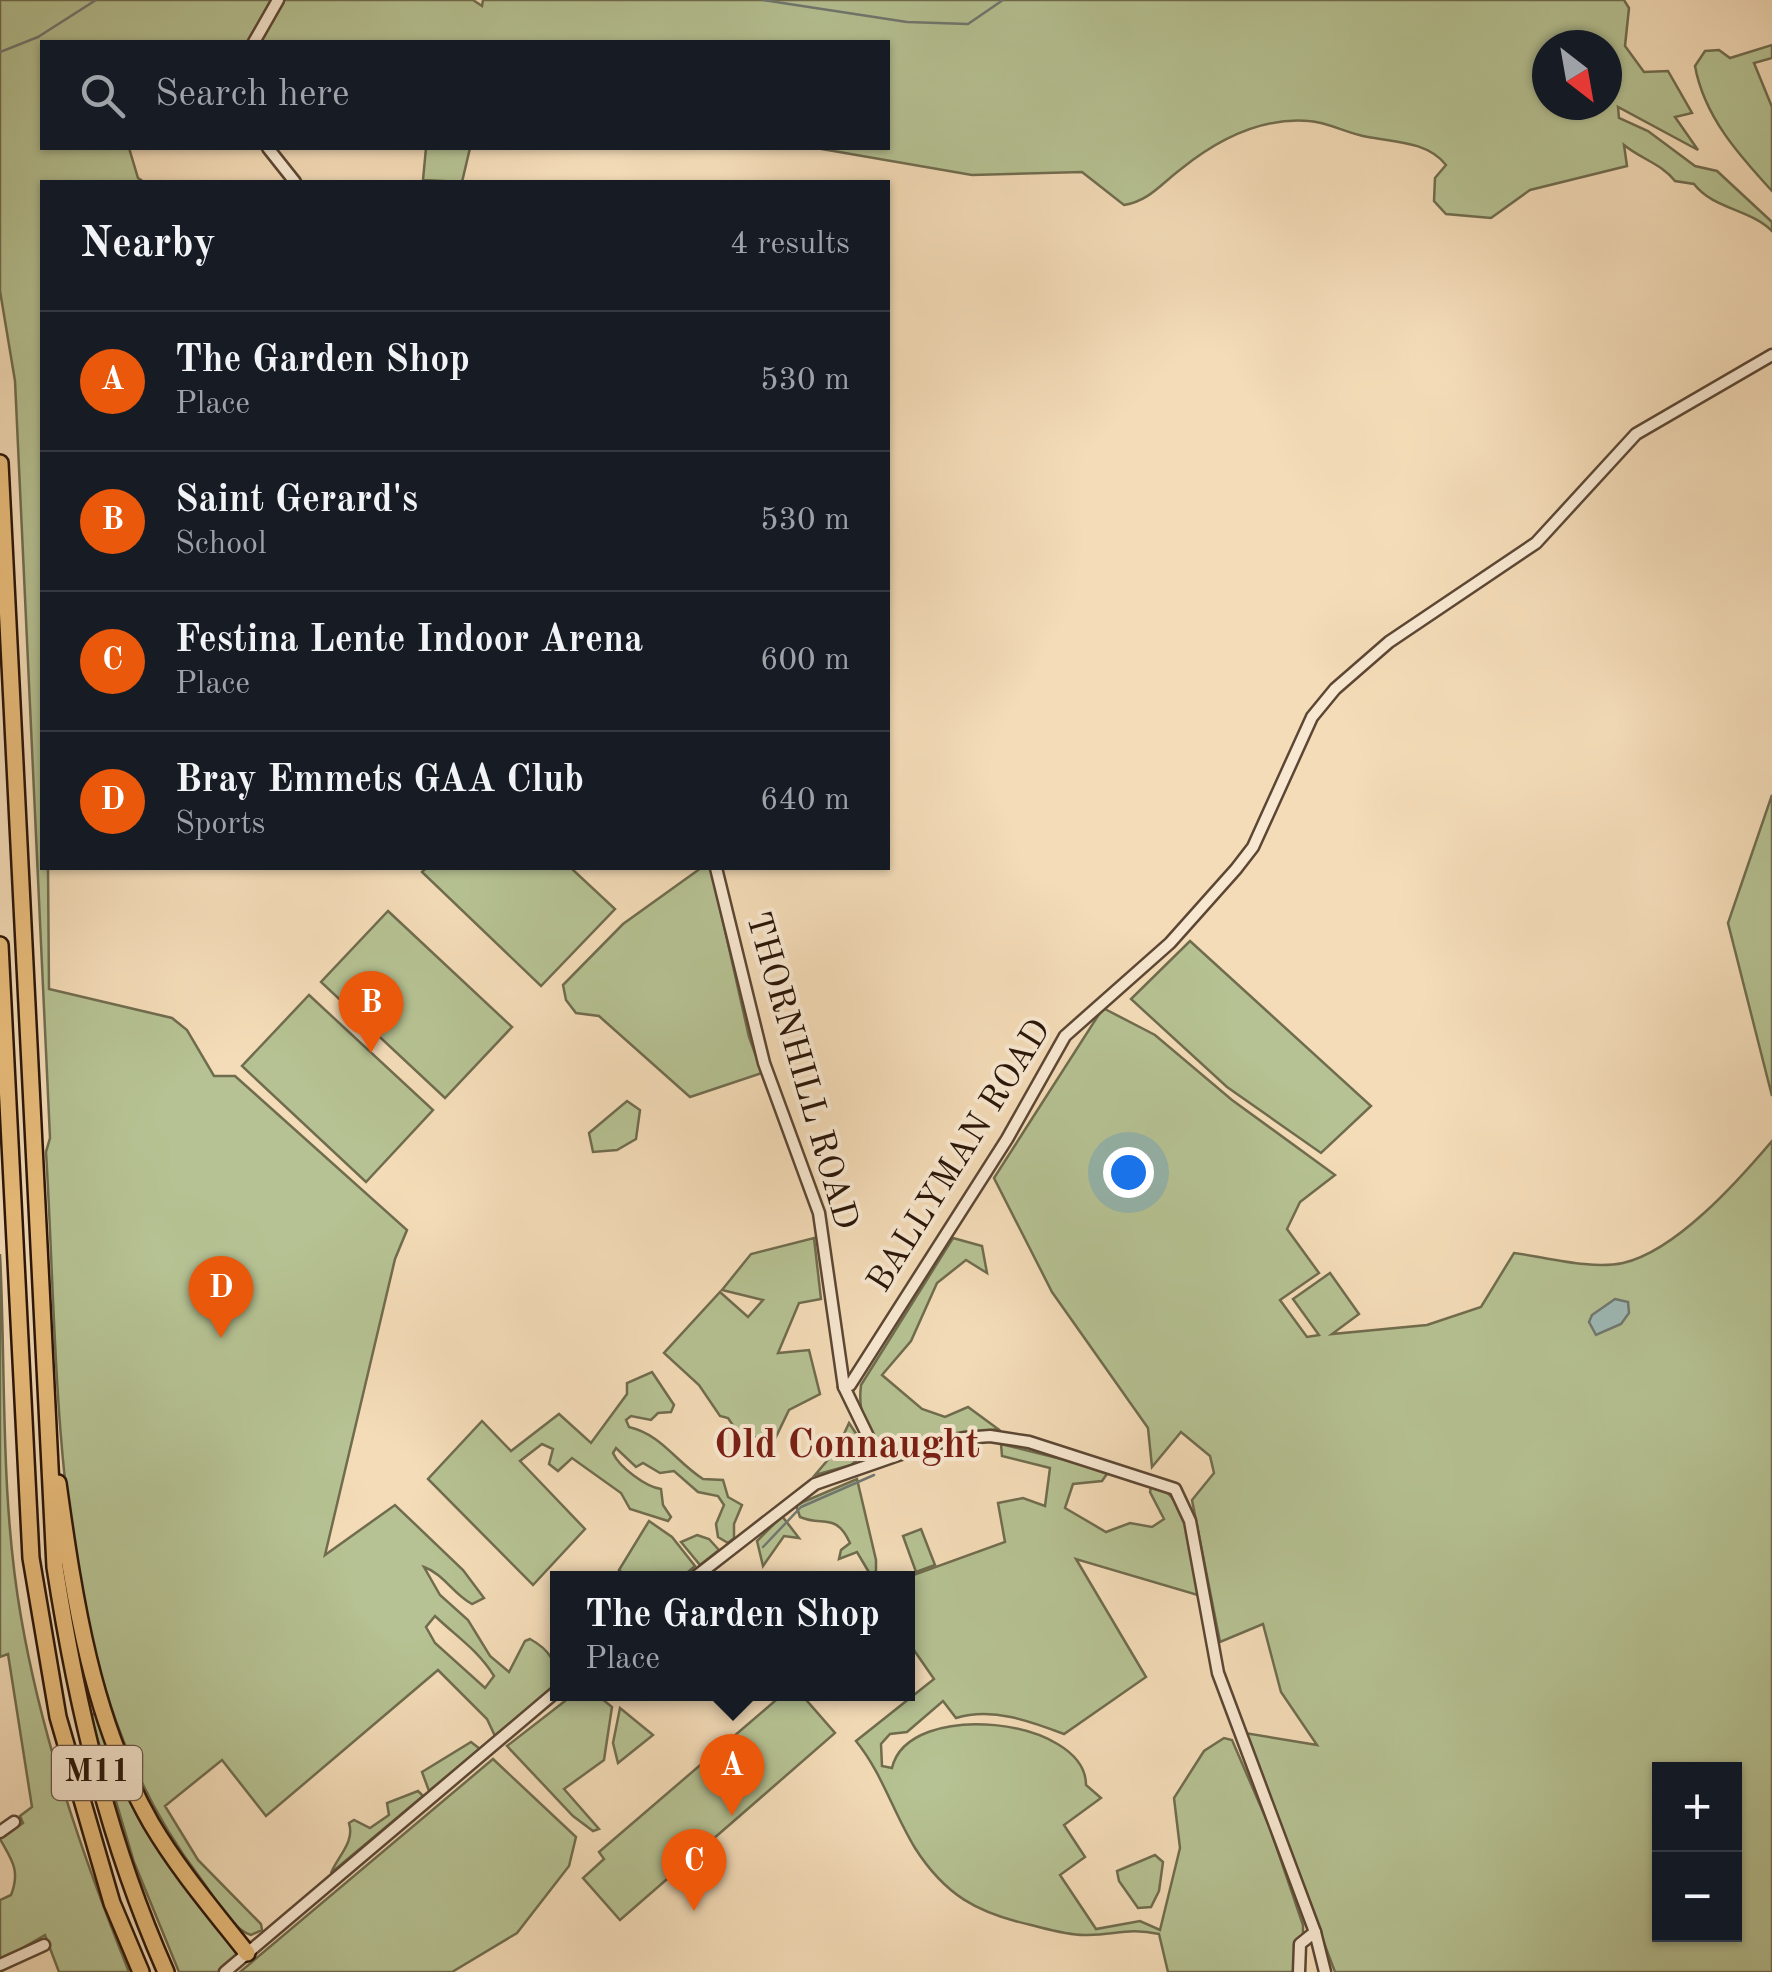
<!DOCTYPE html>
<html lang="en">
<head>
<meta charset="utf-8">
<style>
  :root { --surface:#171b24; --page:#242831; --text:#f1f3f6; --muted:#9ea1a6; --line:#363941; --accent:#ea580c }
  body { margin:0; font-family:"Old Standard TT",serif; background:var(--page); color:var(--text) }
  .controls { position:absolute; right:30px; bottom:30px; display:grid; overflow:hidden; border-radius:0px; box-shadow:0 2px 8px #0004 }
  .controls button { width:90px; height:90px; display:grid; place-items:center; padding:0; border:0; border-bottom:2px solid var(--line); background:var(--surface); color:var(--text); font:50px sans-serif }
  .compass { position:absolute; left:1532px; top:30px; width:90px; height:90px; border-radius:50%; background:var(--surface); box-shadow:0 2px 8px #0004; rotate:149deg }
  .you { position:absolute; left:1128px; top:1172px; width:35px; height:35px; margin:-25px; border:8px solid #fff; border-radius:50%; background:#1a73e8; box-shadow:0 0 0 15px #1a73e833 }
  .badge { display:grid; place-items:center; width:65px; height:65px; border-radius:50%; background:var(--accent); color:#fff; font-size:32px; font-weight:700 }
  .pin { position:absolute; translate:-50% -82px; filter:drop-shadow(0 2px 5px #0008) }
  .pin::after { content:''; position:absolute; top:52px; width:35px; height:30px; background:inherit; clip-path:polygon(0 0,100% 0,50% 100%) }
  .popup { position:absolute; left:550px; top:1571px; width:365px; height:130px; box-sizing:border-box; display:grid; place-content:center; border-radius:0px; background:var(--surface); filter:drop-shadow(0 2px 8px #0005); font-size:32px; white-space:nowrap; color:var(--muted) }
  .popup b { font-size:38px; color:var(--text) }
  .popup::after { content:''; position:absolute; left:50%; top:100%; margin-left:-20px; border:20px solid transparent; border-top-color:var(--surface) }
  .list { margin:0; padding:0; list-style:none }
  h2 { display:flex; justify-content:space-between; align-items:center; height:130px; margin:0; padding:0 40px; font-size:42px }
  h2 small { font-size:32px; font-weight:400; color:var(--muted) }
  .list li { display:grid; grid-template-columns:65px 1fr auto; gap:30px; align-items:center; box-sizing:border-box; height:140px; padding:0 40px; border-top:2px solid var(--line) }
  .list b { display:block; font-size:38px; white-space:nowrap }
  .list p { margin:0; font-size:32px; white-space:nowrap; color:var(--muted) }
  .list em { font-size:32px; font-style:normal; color:var(--muted) }
  .icon { flex:none; width:55px; height:55px; fill:none; stroke:currentColor; stroke-width:2; stroke-linecap:round; stroke-linejoin:round }
  .map { position:relative; flex:none; width:1772px; height:1972px; overflow:hidden }
  .search { position:absolute; background:var(--surface); box-shadow:0 2px 8px #0004; left:40px; top:40px; width:850px; height:110px; display:flex; align-items:center; gap:25px; box-sizing:border-box; padding:0 35px; border-radius:0px; color:var(--muted); font-size:38px }
  .panel { position:absolute; background:var(--surface); box-shadow:0 2px 8px #0004; left:40px; top:180px; width:850px; height:690px; border-radius:0px }
  .map>svg:first-child { display:block }
  .green { fill:#b6c293; stroke:#706c4e; stroke-width:2.5; fill-rule:evenodd }
  .water { fill:#9ebab7; stroke:#707871; stroke-width:2.5 }
  .lines { fill:none; stroke-linecap:round; stroke-linejoin:round }
  .stream { stroke:#707871; stroke-width:2.5 }
  .minor-casing { stroke:#5c4734; stroke-width:15 }
  .highway-casing { stroke:#2a1508; stroke-width:20 }
  .minor { stroke:#f8e8d1; stroke-width:10 }
  .highway { stroke:#eabe7c; stroke-width:15 }
  .labels { text-anchor:middle; dominant-baseline:central; stroke-width:8; stroke-linejoin:round; paint-order:stroke }
  .shield { fill:#f8e8d1; stroke:#685444; stroke-width:2.5 }
  .shield-label { font-size:32px; font-weight:bold; fill:#2a1508 }
  .street-label { font-size:35px; fill:#2a1508; stroke:#f8e8d1 }
  .quarter-label { font-size:40px; font-weight:bold; fill:#7a1f14; stroke:#f8e8d1 }
</style>
</head>
<body>
<div class="map">
<svg width="1772" height="1972" viewBox="0 0 1772 1972">
  <rect width="100%" height="100%" fill="#f4dcb8"/>
  <filter id="stains"><feTurbulence type="fractalNoise" baseFrequency=".002" numOctaves="4"/><feColorMatrix values="0 0 0 0 .2 0 0 0 0 .09 0 0 0 0 .02 0 0 0 .5 -.17"/></filter>
  <radialGradient id="worn" r=".72"><stop offset=".6" stop-color="#630" stop-opacity="0"/><stop offset="1" stop-color="#630" stop-opacity=".3"/></radialGradient>
  <g class="green">
    <path d="M0 0H473L482 6 483 0H1624L1629 8 1625 46 1644 72 1668 71 1692 113 1675 117 1698 150 1618 107 1619 118 1648 131 1695 166 1717 171 1772 222V231C1750 209 1713 209 1694 184L1675 181C1662 164 1641 159 1624 145L1627 166 1530 190 1491 218 1446 214 1434 201 1435 178 1446 165C1428 142 1396 142 1368 137 1348 134 1328 122 1309 121 1261 117 1217 140 1181 169 1161 184 1149 201 1124 205L1082 172 972 175 816 148H888V42H42V148H129L138 178 144 182H42V868H48L49 989 172 1018 187 1030 214 1076H235L407 1230 395 1259 325 1555 395 1505 463 1570 484 1598 472 1604C453 1594 444 1574 424 1567L440 1595 468 1620 490 1656 509 1672 525 1641 530 1639C550 1650 557 1662 557 1685L495 1736 487 1719 438 1670 266 1816 222 1760 165 1806 198 1860 261 1924 262 1930 251 1935C231 1929 214 1896 201 1879 46 1677 61 1393 46 1152L50 1138 15 381 0 291ZM1547 45H1607V105H1547ZM435 1616C457 1637 478 1650 494 1676L485 1688 435 1643 426 1627Z"/>
    <path d="M1772 45V58L1754 63 1772 107V191C1738 154 1704 116 1695 66L1705 51 1719 50 1730 58Z"/>
    <path d="M426 148H470L462 182 423 180Z"/>
    <path d="M1772 795V1096L1728 923Z"/>
    <path d="M426 868H571L615 909 541 986 422 872Z"/>
    <path d="M701 868H711L749 1037 762 1073 690 1097 599 1016 576 1013 566 1000 563 985 623 924Z"/>
    <path d="M388 911 512 1027 445 1098 321 982Z"/>
    <path d="M1190 941 1371 1106 1321 1153 1227 1087 1131 999Z"/>
    <path d="M309 995 433 1110 366 1182 242 1066Z"/>
    <path d="M1103 1008 1155 1035 1232 1100 1335 1175 1300 1202 1287 1229 1319 1273 1280 1300 1307 1337 1319 1335 1293 1299 1330 1273 1359 1314 1332 1334 1427 1325 1481 1307 1514 1253C1546 1257 1591 1270 1623 1263 1676 1251 1738 1181 1772 1141V1972H1335L1245 1733 1317 1745 1281 1692 1263 1624 1220 1642 1192 1500 1214 1473 1210 1456 1181 1432 1152 1467 1148 1428 1052 1292 994 1178ZM1660 1770H1734V1934H1660Z"/>
    <path d="M627 1101 640 1110 636 1139 617 1150 593 1152 589 1133Z"/>
    <path d="M814 1238 821 1299 799 1303 778 1353 809 1350 820 1394 789 1410 774 1441 739 1434 728 1418 720 1416 699 1385 664 1353 720 1292 748 1317 763 1300 722 1290 751 1254Z"/>
    <path d="M953 1238 982 1246 987 1273 966 1260 937 1283 911 1341 882 1375 922 1409 945 1417 968 1407 998 1429 887 1447C864 1435 858 1410 861 1385Z"/>
    <path d="M0 1254C6 1375 0 1497 21 1617 42 1739 83 1857 129 1972H59L45 1935 0 1961V1900L11 1895C21 1870 11 1859 0 1839L23 1823 20 1816 32 1807 8 1654 0 1657Z"/>
    <path d="M652 1372 674 1405 671 1412 658 1413 651 1420 631 1416 626 1420 629 1427C662 1435 675 1461 703 1479L723 1480 728 1497 742 1505 734 1524V1538L728 1543 718 1537 716 1524 724 1505 718 1496 698 1492 674 1471 660 1473 643 1463 636 1467 616 1448 613 1453C619 1467 646 1487 661 1489L663 1505 671 1517 668 1521 630 1509 621 1493 572 1458 558 1471 549 1464 553 1449 542 1444 520 1461 585 1529 533 1585 428 1479 482 1421 511 1451 559 1414 591 1443 627 1394V1383Z"/>
    <path d="M849 1423 863 1444V1455L851 1465 815 1475 837 1449Z"/>
    <path d="M1001 1444 1109 1471 1102 1481 1073 1484 1065 1508 1106 1532 1130 1523 1152 1527 1164 1519 1150 1492 1152 1481C1193 1504 1192 1553 1201 1596L1076 1559 1146 1677 1064 1734C1030 1721 992 1707 956 1718L943 1701 907 1732 890 1734 881 1744 882 1766 892 1768C908 1698 1086 1718 1086 1785L1101 1798 1064 1825 1085 1857 1060 1875 1096 1929 1140 1921 1160 1930 1180 1848 1174 1798 1204 1751 1224 1738 1232 1740 1270 1828 1303 1925V1972H1168L1159 1934C1126 1927 1114 1936 1084 1935 1067 1935 1047 1929 1031 1925 977 1913 945 1895 915 1848 893 1812 882 1773 856 1741L934 1679 907 1640 905 1578 1005 1542 998 1503 1023 1498 1045 1506 1050 1468 1002 1456Z"/>
    <path d="M857 1479 876 1560V1571L870 1574 857 1552 839 1559 841 1550 850 1543C836 1512 823 1527 800 1517L796 1505Z"/>
    <path d="M782 1516 799 1538 784 1536 763 1566 757 1541Z"/>
    <path d="M649 1521 672 1537 695 1566 681 1578H628L619 1570Z"/>
    <path d="M921 1529 935 1565 916 1572 903 1536Z"/>
    <path d="M697 1535 709 1539 719 1550 700 1565 681 1542Z"/>
    <path d="M574 1694H596L612 1707 604 1760 564 1789 599 1829 593 1831 573 1816 507 1746Z"/>
    <path d="M783 1694H801L835 1733 620 1920 583 1878 604 1859 599 1852Z"/>
    <path d="M620 1708 653 1735 618 1763 613 1743Z"/>
    <path d="M90 1714 98 1715 126 1778 242 1955 220 1972H179L134 1862Z"/>
    <path d="M471 1742 480 1749 429 1791 422 1772Z"/>
    <path d="M493 1759 576 1837 569 1866 517 1933 452 1972H240Z"/>
    <path d="M418 1791 423 1796 331 1873C338 1856 355 1842 349 1823L354 1820 370 1828 389 1815 387 1803Z"/>
    <path d="M1155 1855 1163 1862 1159 1891 1151 1907 1138 1908 1119 1881 1117 1871Z"/>
  </g>
  <path class="water" d="M1615 1299 1628 1302 1629 1313 1621 1324 1596 1335 1589 1322 1592 1315Z"/>
  <g class="lines">
    <g class="stream">
      <path d="M763 0 907 22 968 24 1003 0"/>
      <path d="M0 52 38 37 96 0"/>
      <path d="M763 1547 801 1507 874 1475"/>
    </g>
    <defs>
      <g id="minor">
        <path d="M254 42 278 0"/>
        <path d="M268 148 295 182"/>
        <path d="M716 868 764 1063 819 1213 844 1387 880 1461"/>
        <path d="M844 1387 850 1385 1007 1139 1065 1036 1170 943 1236 869 1253 847 1312 717 1335 689 1389 642 1536 543 1636 434 1772 355"/>
        <path d="M694 1578 815 1484 927 1445 964 1438 990 1436 1029 1442 1175 1489 1190 1521 1218 1673 1315 1932 1325 1972"/>
        <path d="M0 1832 14 1822"/>
        <path d="M0 1965 44 1945"/>
        <path d="M225 1972 557 1691"/>
        <path d="M1299 1972 1300 1944 1315 1932"/>
      </g>
      <g id="highway">
        <path d="M0 463 55 1567C77 1708 108 1841 166 1972"/>
        <path d="M0 945 31 1558 58 1717 112 1903 141 1972"/>
        <path d="M58 1483C74 1599 92 1720 151 1823 178 1869 214 1911 247 1953"/>
      </g>
    </defs>
    <use href="#minor" class="minor-casing"/>
    <use href="#highway" class="highway-casing"/>
    <use href="#minor" class="minor"/>
    <use href="#highway" class="highway"/>
  </g>
  <g class="labels">
    <rect class="shield" x="52" y="1746" width="90" height="54" rx="8"/>
    <g class="shield-label">
      <text x="97" y="1773">M11</text>
    </g>
    <g class="street-label">
      <text transform="translate(801 1071) rotate(74)">THORNHILL ROAD</text>
      <text transform="translate(960 1156) rotate(-58)">BALLYMAN ROAD</text>
    </g>
    <g class="quarter-label">
      <text x="847" y="1447">Old Connaught</text>
    </g>
  </g>
  <rect width="100%" height="100%" filter="url(#stains)"/>
  <rect width="100%" height="100%" fill="url(#worn)"/>
</svg>
<div class="controls">
<button>+</button>
<button>−</button>
</div>
<svg class="compass" viewBox="-18 -18 36 36"><path d="M0-13l5 13h-10z" fill="#e53935"/><path d="M0 13l5-13h-10z" fill="#9ea1a6"/></svg>
<div class="you"></div>
<div class="pin badge" style="left:732px;top:1816px">A</div>
<div class="popup"><b>The Garden Shop</b>Place</div>
<div class="pin badge" style="left:371px;top:1053px">B</div>
<div class="pin badge" style="left:694px;top:1911px">C</div>
<div class="pin badge" style="left:221px;top:1338px">D</div>
<div class="search"><svg class="icon" aria-label="search" viewBox="0 0 24 24"><circle cx="10" cy="10" r="6"/><path d="M15 15l6 6"/></svg>Search here</div>
<section class="panel">
<h2>Nearby<small>4 results</small></h2>
<ul class="list">
<li><span class="badge">A</span><div><b>The Garden Shop</b><p>Place</p></div><em>530 m</em></li>
<li><span class="badge">B</span><div><b>Saint Gerard's</b><p>School</p></div><em>530 m</em></li>
<li><span class="badge">C</span><div><b>Festina Lente Indoor Arena</b><p>Place</p></div><em>600 m</em></li>
<li><span class="badge">D</span><div><b>Bray Emmets GAA Club</b><p>Sports</p></div><em>640 m</em></li>
</ul>
</section>
</div>
</body>
</html>
